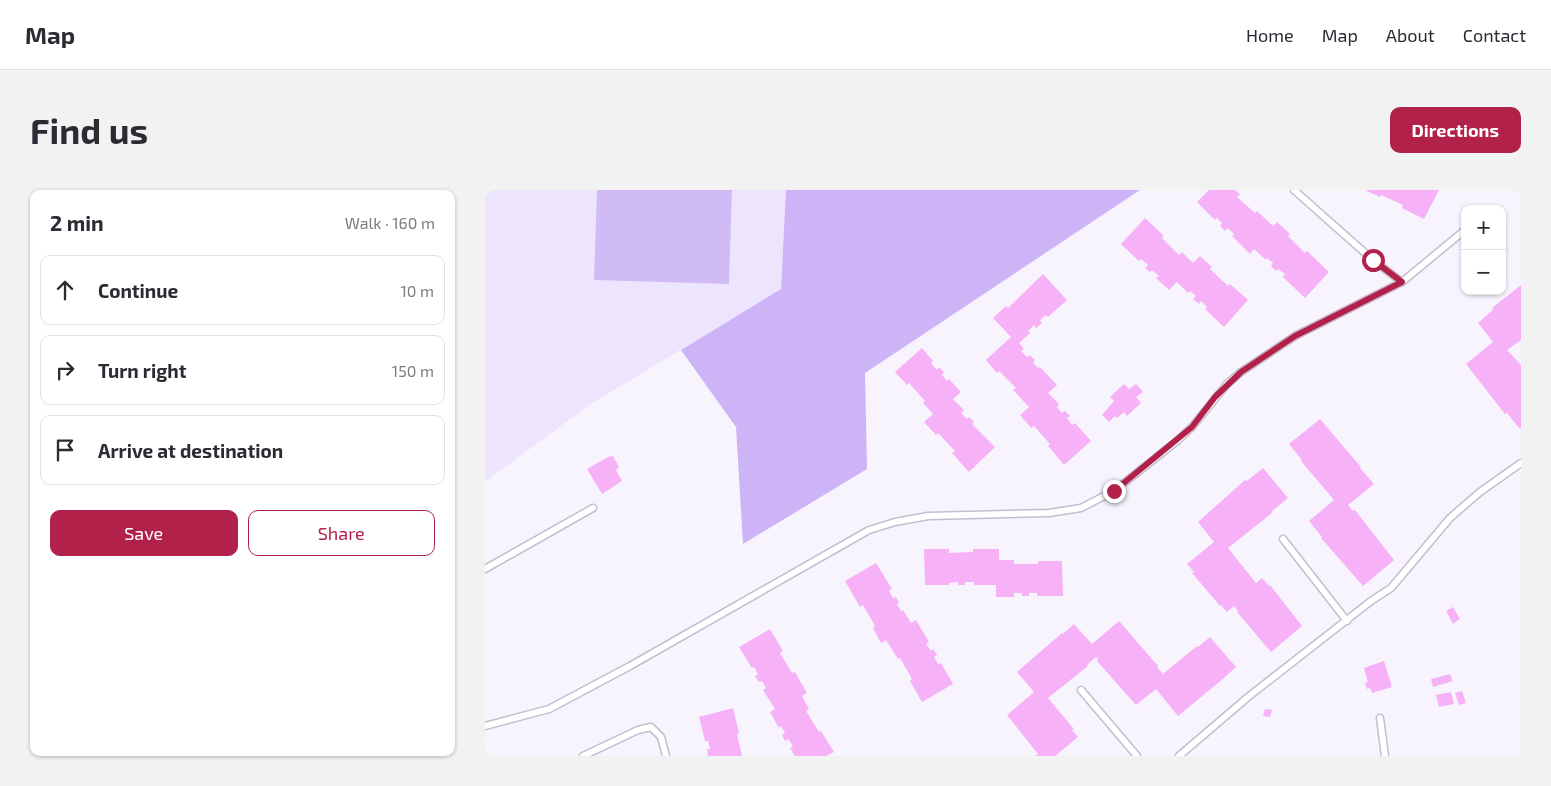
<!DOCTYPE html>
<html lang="en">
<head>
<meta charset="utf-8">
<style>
  :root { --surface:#fff; --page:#f2f2f3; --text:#2b2b33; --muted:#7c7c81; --line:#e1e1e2; --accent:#b22149 }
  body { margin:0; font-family:"Exo 2",sans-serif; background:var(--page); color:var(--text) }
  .controls { position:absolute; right:15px; top:15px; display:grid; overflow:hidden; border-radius:10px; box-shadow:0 1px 4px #0004 }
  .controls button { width:45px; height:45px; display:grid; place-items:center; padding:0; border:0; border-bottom:1px solid var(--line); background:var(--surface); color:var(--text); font:25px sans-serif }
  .stop { position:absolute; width:15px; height:15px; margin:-11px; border:4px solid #b22149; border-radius:50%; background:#fff }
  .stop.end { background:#b22149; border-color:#fff; box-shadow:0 1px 5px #0008 }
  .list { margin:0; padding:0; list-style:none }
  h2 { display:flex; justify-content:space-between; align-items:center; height:65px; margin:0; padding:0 20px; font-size:21px }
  h2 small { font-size:16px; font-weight:400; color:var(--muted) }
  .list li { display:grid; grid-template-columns:32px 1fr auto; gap:15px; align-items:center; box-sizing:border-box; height:70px; margin:0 10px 10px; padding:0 10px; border:1px solid var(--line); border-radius:10px }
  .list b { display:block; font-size:19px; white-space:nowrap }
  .list em { font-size:16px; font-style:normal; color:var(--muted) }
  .actions { display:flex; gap:10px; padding:15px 20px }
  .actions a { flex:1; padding:11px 0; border:1px solid var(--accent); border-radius:10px; text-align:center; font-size:18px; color:var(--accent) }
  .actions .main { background:var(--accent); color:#fff }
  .icon { flex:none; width:28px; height:28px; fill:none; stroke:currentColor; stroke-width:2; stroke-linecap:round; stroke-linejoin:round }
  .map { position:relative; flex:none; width:1036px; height:566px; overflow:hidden; border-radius:10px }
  header { display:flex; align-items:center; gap:30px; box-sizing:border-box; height:70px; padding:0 25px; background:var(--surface); border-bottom:1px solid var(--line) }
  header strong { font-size:24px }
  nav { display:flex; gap:28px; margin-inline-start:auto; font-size:18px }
  .intro { display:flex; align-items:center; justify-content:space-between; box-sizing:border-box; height:120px; padding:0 30px }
  h1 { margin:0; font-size:35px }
  .button { padding:12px 22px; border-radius:10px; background:var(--accent); color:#fff; font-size:18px; font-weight:700 }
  main { display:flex; gap:30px; padding:0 30px }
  aside { flex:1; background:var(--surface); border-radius:10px; box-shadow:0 1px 4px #0004 }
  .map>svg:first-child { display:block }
  .built { fill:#ede5fd }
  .green { fill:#d1bbf5 }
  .forest { fill:#cdb4f7 }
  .building { fill:#f7b1f7 }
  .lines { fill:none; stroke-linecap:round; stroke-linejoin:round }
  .lane-casing { stroke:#c3bece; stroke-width:9 }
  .lane { stroke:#fff; stroke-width:6 }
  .route { stroke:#b22149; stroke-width:6 }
</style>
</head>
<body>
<header>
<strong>Map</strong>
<nav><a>Home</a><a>Map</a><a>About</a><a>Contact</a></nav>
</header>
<div class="intro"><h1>Find us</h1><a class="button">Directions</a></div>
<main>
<aside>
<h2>2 min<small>Walk · 160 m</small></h2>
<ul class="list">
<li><svg class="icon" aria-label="ahead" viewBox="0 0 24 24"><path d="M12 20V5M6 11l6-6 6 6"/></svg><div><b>Continue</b></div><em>10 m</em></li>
<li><svg class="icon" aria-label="right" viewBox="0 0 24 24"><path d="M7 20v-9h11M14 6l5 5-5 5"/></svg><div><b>Turn right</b></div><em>150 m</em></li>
<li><svg class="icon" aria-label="arrive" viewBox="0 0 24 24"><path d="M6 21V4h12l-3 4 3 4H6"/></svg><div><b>Arrive at destination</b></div></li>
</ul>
<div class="actions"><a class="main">Save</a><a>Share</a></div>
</aside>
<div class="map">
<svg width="1036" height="566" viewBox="0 0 1036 566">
  <rect width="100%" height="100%" fill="#f7f4fe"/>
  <path class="built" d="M0 0H301L296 99 104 215 0 292Z"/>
  <path class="green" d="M112 0H247L244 94 109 90Z"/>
  <path class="forest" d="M301 0H655L380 183 382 279 258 354 251 237 196 160 296 99Z"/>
  <g class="building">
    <path d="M724 0H750L755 4 752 7 770 23 772 21 788 36 792 32 805 44 803 46 820 63 822 61 844 82 820 108 798 87 800 84 793 79 791 81 786 76 788 73 782 68 781 70 769 59 765 64 747 46 749 44 743 38 740 41 735 36 737 33 732 28 730 30 712 12Z"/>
    <path d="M880 0H954L939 29 917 18 918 15 896 5 895 7Z"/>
    <path d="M660 28 679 46 677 48 694 65 697 62 708 73 715 66 727 77 725 79 743 96 745 94 763 110 739 137 720 119 722 117 716 111 714 114 708 109 711 106 705 101 703 103 692 92 684 100 671 88 674 86 667 80 665 82 660 78 663 75 656 69 654 71 636 54Z"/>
    <path d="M558 84 582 110 563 127 561 125 555 130 557 133 551 138 549 135 543 141 545 143 534 153 539 159 536 161 542 167 545 165 550 170 548 173 553 178 555 177 572 195 563 203 574 214 572 217 577 223 580 221 585 226 582 228 587 235 590 233 606 251 579 275 563 256 565 254 549 236 546 238 535 225 544 217 528 200 531 198 514 181 512 183 501 170 526 147 508 128 521 116 523 118Z"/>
    <path d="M1036 95V150L1022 160 1036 175V238L1035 239 1022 223 1020 224 981 174 1008 152 993 133 1009 119 1007 118Z"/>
    <path d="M437 158 448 171 446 173 452 180 454 177 459 182 457 185 462 191 464 189 476 202 468 209 479 220 476 223 482 229 484 227 489 232 487 234 510 257 484 282 467 263 470 261 453 243 451 245 439 232 448 224 438 213 440 211 424 193 422 195 410 182Z"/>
    <path d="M639 194 644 199 651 194 658 202 651 207 656 213 642 226 639 222 632 228 630 226 624 232 617 225 629 211 625 207Z"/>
    <path d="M835 229 876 277 875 278 889 294 863 315 868 321 870 320 909 370 878 396 836 348 837 347 824 331 849 310 816 271 817 270 804 254Z"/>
    <path d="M128 266 134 277 131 280 137 291 117 304 102 279 123 267Z"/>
    <path d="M778 278 803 308 786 322 787 323 743 358 771 393 777 388 784 396 785 395 817 436 786 462 752 422 753 421 749 416 742 422 736 415 735 416 707 383 709 382 702 374 729 352 713 332 760 290 762 291Z"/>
    <path d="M439 359H464V363L488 362V359H514V370H529V374H553V371H577L578 406H552V403H544V406H537V403H529V407H511V395H489V392H480V395H473V392L464 393V395H440Z"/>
    <path d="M391 373 407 399 404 401 408 408 411 407 414 413 412 414 416 421 418 420 426 433 431 430 444 452 441 454 446 461 448 459 452 465 449 467 453 474 456 473 468 494 437 512 425 491 427 489 415 468 413 469 401 450 396 453 388 438 390 436 378 415 375 417 360 391Z"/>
    <path d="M968 417 975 429 968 434 961 421Z"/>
    <path d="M634 431 673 476 672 477 679 485V483L712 456 713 457 725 447 751 477 739 488 693 526 671 499 651 515 612 471 613 469 611 467 602 475 603 476 563 508 589 539 587 540 593 547 570 566H550L553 564 522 525 549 502 532 482 577 443 578 444 589 434 607 454Z"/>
    <path d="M285 439 298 461 295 463 307 483 310 482 322 503 317 506 324 519 321 521 334 542 336 541 349 562 341 566H310L305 558 308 556 303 549 300 551 297 545 300 543 296 536 294 538 285 522 290 519 278 500 281 498 277 491 274 492 270 486 273 484 269 477 267 478 254 457Z"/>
    <path d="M899 471 907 497 887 503 885 498 882 499 880 493 883 492 879 478Z"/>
    <path d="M965 484 968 491 948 497 946 489Z"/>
    <path d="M977 501 981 513 974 515 970 503Z"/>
    <path d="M966 502 969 514 954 517 951 505Z"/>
    <path d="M248 518 254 543 252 544 257 566H223L222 559H225L223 551H220L214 527Z"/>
    <path d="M780 519 787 520 785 527 778 526Z"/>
  </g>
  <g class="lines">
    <defs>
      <g id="lane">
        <path d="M809 0 888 70 917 92"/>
        <path d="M798 349 862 431"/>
        <path d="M0 379 108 318"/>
        <path d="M596 500 652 566"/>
        <path d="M895 528 900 566"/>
        <path d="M0 536 64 519 145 476 384 340 410 332 443 326 564 323 596 318 629 301 692 251 707 237 742 194 756 182 810 146 917 92 980 40"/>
        <path d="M98 566 153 540 166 537 176 547 181 566"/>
        <path d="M694 566 763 507 886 411 906 398 965 328 995 302 1036 273"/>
      </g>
    </defs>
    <use href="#lane" class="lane-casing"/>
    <use href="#lane" class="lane"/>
  </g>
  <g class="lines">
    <path class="route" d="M629 301 707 237 730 207 756 182 810 146 917 92 888 70"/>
  </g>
</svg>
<div class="controls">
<button>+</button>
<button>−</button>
</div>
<div class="stop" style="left:888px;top:70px"></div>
<div class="stop end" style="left:629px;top:301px"></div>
</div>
</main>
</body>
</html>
